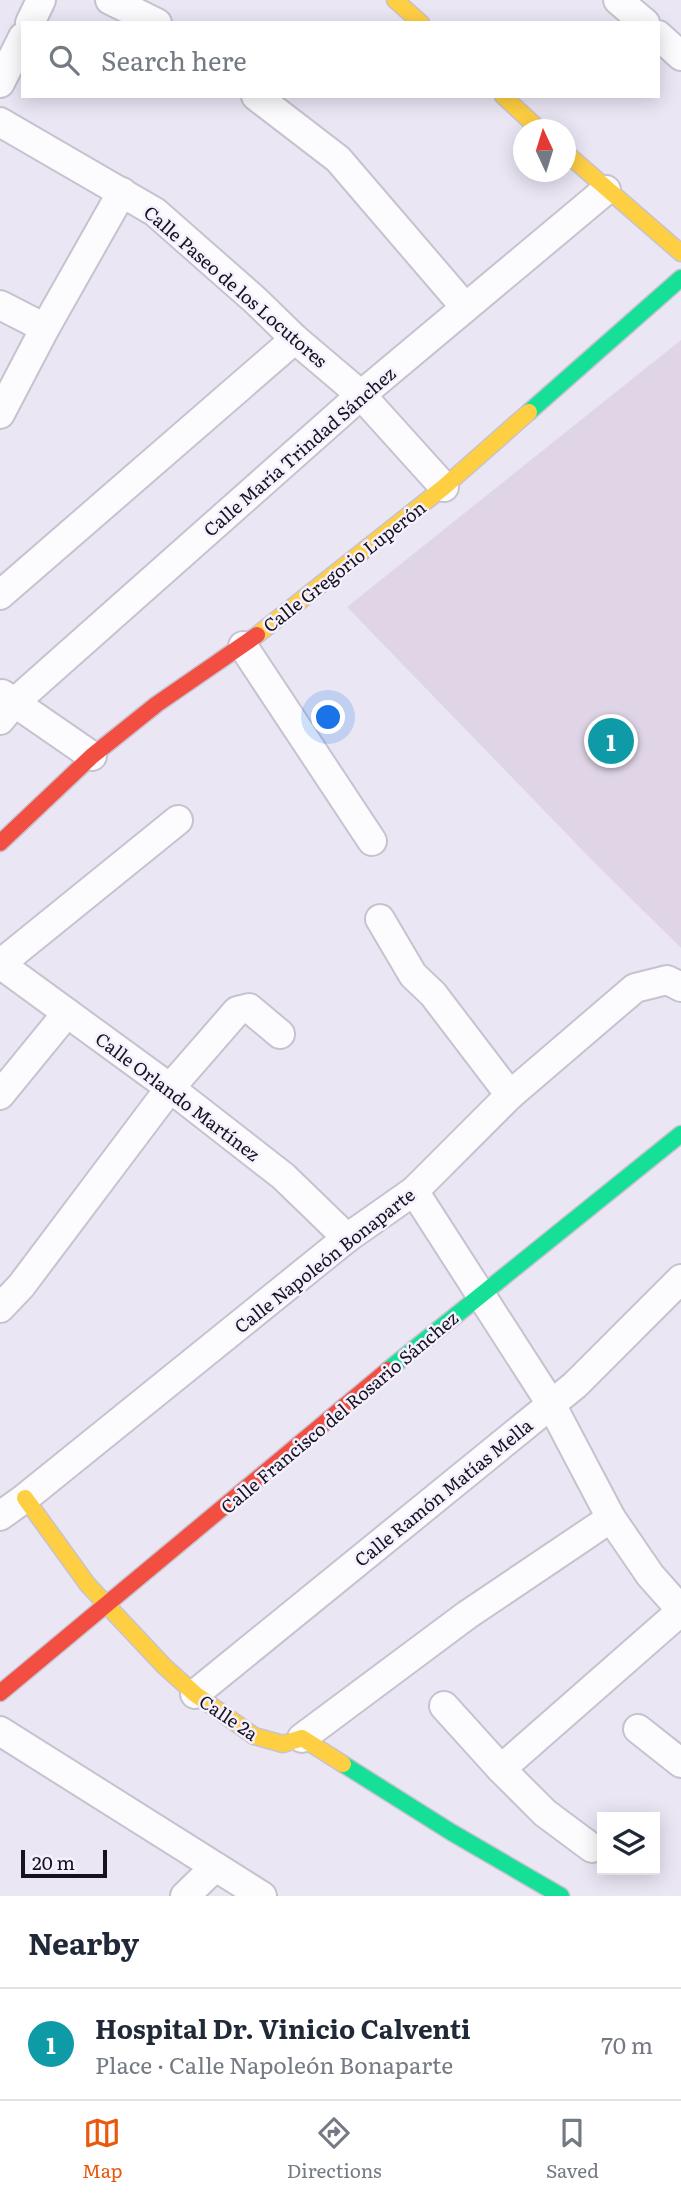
<!DOCTYPE html>
<html lang="en">
<head>
<meta charset="utf-8">
<style>
  :root { --surface:#fff; --page:#f2f2f3; --text:#1f2937; --muted:#747a83; --line:#e0e1e3; --accent:#ea580c }
  body { margin:0; font-family:Literata,serif; background:var(--page); color:var(--text) }
  .controls { position:absolute; right:21px; bottom:21px; display:grid; overflow:hidden; border-radius:0px; box-shadow:0 4px 18px #0003 }
  .controls button { width:63px; height:63px; display:grid; place-items:center; padding:0; border:0; border-bottom:2px solid var(--line); background:var(--surface); color:var(--text); font:35px sans-serif }
  .compass { position:absolute; left:513px; top:119px; width:63px; height:63px; border-radius:50%; background:var(--surface); box-shadow:0 4px 18px #0003; rotate:356deg }
  .scale { position:absolute; left:21px; bottom:18px; width:86px; box-sizing:border-box; padding-left:7px; border:4px solid #17121e; border-top:0; font-size:19px; line-height:24px; white-space:nowrap; color:#17121e; -webkit-text-stroke:5px #f5f0fd; paint-order:stroke }
  .you { position:absolute; left:329px; top:718px; width:24px; height:24px; margin:-18px; border:5px solid #fff; border-radius:50%; background:#1a73e8; box-shadow:0 0 0 10px #1a73e833 }
  .badge { display:grid; place-items:center; width:46px; height:46px; border-radius:50%; background:var(--accent); color:#fff; font-size:23px; font-weight:700 }
  .pin { position:absolute; translate:-50% -50%; border:4px solid #fff; box-shadow:0 2px 7px #0006 }
  .list { margin:0; padding:0; list-style:none }
  h2 { display:flex; justify-content:space-between; align-items:center; height:91px; margin:0; padding:0 28px; font-size:30px }
  h2 small { font-size:23px; font-weight:400; color:var(--muted) }
  .list li { display:grid; grid-template-columns:46px 1fr auto; gap:21px; align-items:center; box-sizing:border-box; height:112px; padding:0 28px; border-top:2px solid var(--line) }
  .list b { display:block; font-size:26px; white-space:nowrap }
  .list p { margin:0; font-size:23px; white-space:nowrap; color:var(--muted) }
  .list em { font-size:23px; font-style:normal; color:var(--muted) }
  .icon { flex:none; width:38px; height:38px; fill:none; stroke:currentColor; stroke-width:2; stroke-linecap:round; stroke-linejoin:round }
  .map { position:relative; flex:none; width:681px; height:1896px; overflow:hidden }
  .search { position:absolute; background:var(--surface); box-shadow:0 4px 18px #0003; left:21px; right:21px; top:21px; height:77px; display:flex; align-items:center; gap:18px; box-sizing:border-box; padding:0 24px; border-radius:0px; color:var(--muted); font-size:26px }
  .sheet { height:203px; background:var(--surface) }
  nav { display:flex; justify-content:space-around; align-items:center; box-sizing:border-box; height:98px; border-top:2px solid var(--line); background:var(--surface); font-size:19px; color:var(--muted) }
  nav a { display:grid; justify-items:center; gap:4px }
  nav .on { color:var(--accent) }
  .map>svg:first-child { display:block }
  .medical { fill:#dfd5e6 }
  .lines { fill:none; stroke-linecap:round; stroke-linejoin:round }
  .street-casing { stroke:#c7c2cf; stroke-width:32 }
  .fast-casing { stroke:#c7c2cf; stroke-width:19 }
  .slow-casing { stroke:#c7c2cf; stroke-width:19 }
  .jam-casing { stroke:#c7c2cf; stroke-width:19 }
  .street { stroke:#fcfbfd; stroke-width:28 }
  .fast { stroke:#16e098; stroke-width:16 }
  .slow { stroke:#ffcf43; stroke-width:16 }
  .jam { stroke:#f24e42; stroke-width:16 }
  .labels { text-anchor:middle; dominant-baseline:central; stroke-width:5; stroke-linejoin:round; paint-order:stroke }
  .street-label { font-size:18px; fill:#17121e; stroke:#f5f0fd }
</style>
</head>
<body>
<div class="map">
<svg width="681" height="1896" viewBox="0 0 681 1896">
  <rect width="100%" height="100%" fill="#ebe6f4"/>
  <path class="medical" d="M681 340V948L591 859 347 607Z"/>
  <g class="lines">
    <defs>
      <g id="street">
        <path d="M110 0 157 23"/>
        <path d="M618 0 645 23"/>
        <path d="M30 23 41 0"/>
        <path d="M658 35 681 56"/>
        <path d="M0 83 23 37"/>
        <path d="M256 96 338 159 465 307"/>
        <path d="M0 122 155 212 255 300 295 339 361 395 444 487"/>
        <path d="M0 305 45 328"/>
        <path d="M0 414 45 328 122 192"/>
        <path d="M0 595 295 339"/>
        <path d="M243 646 372 841"/>
        <path d="M2 694 92 756"/>
        <path d="M0 720 15 702 361 395 606 190"/>
        <path d="M380 919 413 975 433 994 510 1095"/>
        <path d="M0 964 170 1088 283 1176 347 1238"/>
        <path d="M0 964 178 820"/>
        <path d="M0 1095 67 1013"/>
        <path d="M414 1191 551 1404 611 1518 650 1575 681 1610"/>
        <path d="M0 1308 21 1286 170 1088 237 1011 249 1008 280 1034"/>
        <path d="M0 1516 25 1498 347 1238 414 1191 510 1095 635 988 667 980 681 987"/>
        <path d="M195 1694 575 1385 681 1279"/>
        <path d="M444 1706 501 1769 545 1813 592 1848"/>
        <path d="M638 1729 681 1763"/>
        <path d="M0 1731 262 1896"/>
        <path d="M302 1738 467 1615 611 1518"/>
        <path d="M501 1769 681 1611"/>
        <path d="M185 1896 215 1867"/>
      </g>
      <g id="fast">
        <path d="M529 412 681 278"/>
        <path d="M388 1370 681 1134"/>
        <path d="M343 1764 451 1832 561 1896"/>
      </g>
      <g id="slow">
        <path d="M395 0 421 23"/>
        <path d="M503 96 540 130"/>
        <path d="M566 153 681 253"/>
        <path d="M257 635 444 487 529 412"/>
        <path d="M25 1498 88 1585 164 1666 195 1694 254 1736 283 1744 302 1738 343 1764"/>
      </g>
      <g id="jam">
        <path d="M0 843 92 756 157 704 257 635"/>
        <path d="M0 1693 388 1370"/>
      </g>
    </defs>
    <use href="#street" class="street-casing"/>
    <use href="#fast" class="fast-casing"/>
    <use href="#slow" class="slow-casing"/>
    <use href="#jam" class="jam-casing"/>
    <use href="#street" class="street"/>
    <use href="#fast" class="fast"/>
    <use href="#slow" class="slow"/>
    <use href="#jam" class="jam"/>
  </g>
  <g class="labels">
    <g class="street-label">
      <text transform="translate(236 286) rotate(41)">Calle Paseo de los Locutores</text>
      <text transform="translate(299 451) rotate(-41)">Calle María Trindad Sánchez</text>
      <text transform="translate(344 566) rotate(-38)">Calle Gregorio Luperón</text>
      <text transform="translate(178 1096) rotate(37)">Calle Orlando Martínez</text>
      <text transform="translate(324 1260) rotate(-38)">Calle Napoleón Bonaparte</text>
      <text transform="translate(339 1412) rotate(-40)">Calle Francisco del Rosario Sánchez</text>
      <text transform="translate(443 1492) rotate(-39)">Calle Ramón Matías Mella</text>
      <text transform="translate(229 1717) rotate(34)">Calle 2a</text>
    </g>
  </g>
</svg>
<div class="controls">
<button><svg class="icon" aria-label="layers" viewBox="0 0 24 24"><path d="M12 4l9 5-9 5-9-5zM3 14l9 5 9-5"/></svg></button>
</div>
<svg class="compass" viewBox="-18 -18 36 36"><path d="M0-13l5 13h-10z" fill="#e53935"/><path d="M0 13l5-13h-10z" fill="#747a83"/></svg>
<div class="scale">20 m</div>
<div class="you"></div>
<div class="pin badge" style="left:611px;top:741px;background:#0f9aa8">1</div>
<div class="search"><svg class="icon" aria-label="search" viewBox="0 0 24 24"><circle cx="10" cy="10" r="6"/><path d="M15 15l6 6"/></svg>Search here</div>
</div>
<section class="sheet">
<h2>Nearby<small></small></h2>
<ul class="list">
<li><span class="badge" style="background:#0f9aa8">1</span><div><b>Hospital Dr. Vinicio Calventi</b><p>Place · Calle Napoleón Bonaparte</p></div><em>70 m</em></li>
</ul>
</section>
<nav>
<a class="on"><svg class="icon" aria-label="map" viewBox="0 0 24 24"><path d="M3 6l6-2 6 2 6-2v14l-6 2-6-2-6 2zM9 4v14M15 6v14"/></svg>Map</a>
<a><svg class="icon" aria-label="directions" viewBox="0 0 24 24"><path d="M12 3l9 9-9 9-9-9zM9 14v-3h6M13 9l2 2-2 2"/></svg>Directions</a>
<a><svg class="icon" aria-label="saved" viewBox="0 0 24 24"><path d="M7 4h10v16l-5-4-5 4z"/></svg>Saved</a>
</nav>
</body>
</html>
